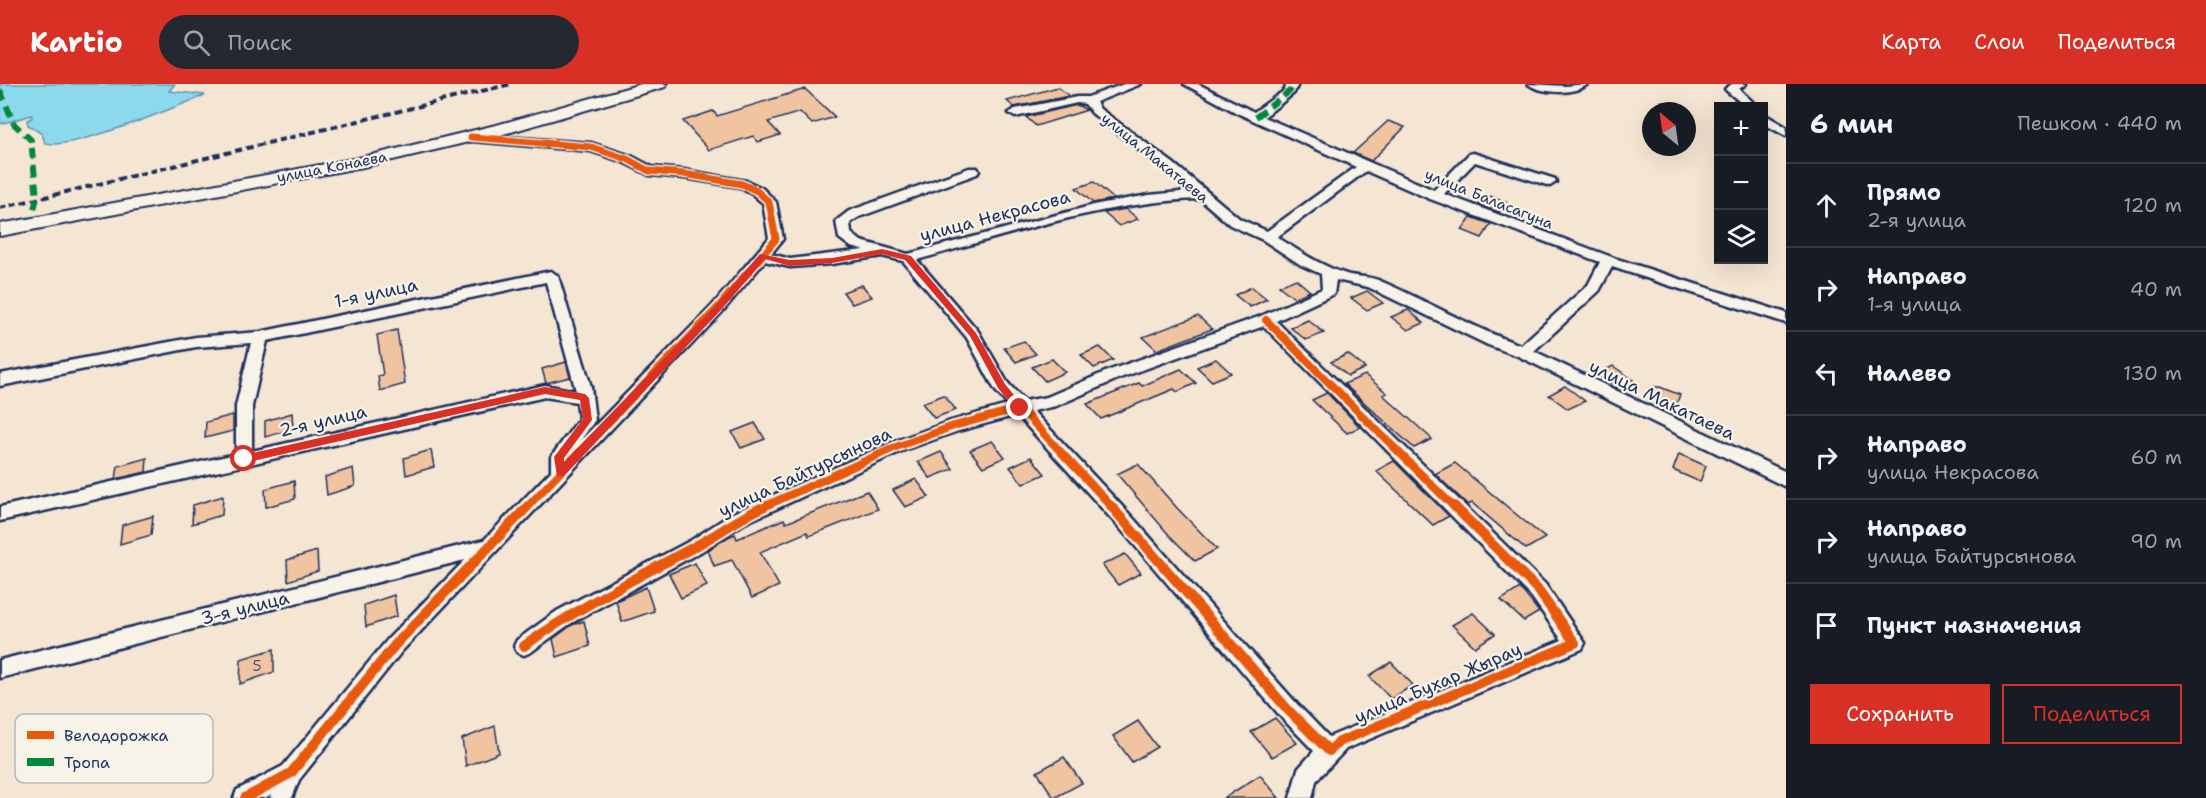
<!DOCTYPE html>
<html lang="ru">
<head>
<meta charset="utf-8">
<style>
  :root { --surface:#171b24; --page:#242831; --text:#f1f3f6; --muted:#9ea1a6; --line:#363941; --accent:#d93025 }
  body { margin:0; font-family:"Shantell Sans",sans-serif; background:var(--page); color:var(--text) }
  .controls { position:absolute; right:18px; top:18px; display:grid; overflow:hidden; border-radius:0px; box-shadow:0 6px 24px #0002 }
  .controls button { width:54px; height:54px; display:grid; place-items:center; padding:0; border:0; border-bottom:2px solid var(--line); background:var(--surface); color:var(--text); font:30px sans-serif }
  .compass { position:absolute; left:1642px; top:18px; width:54px; height:54px; border-radius:50%; background:var(--surface); box-shadow:0 6px 24px #0002; rotate:331deg }
  .stop { position:absolute; width:18px; height:18px; margin:-14px; border:4px solid #d93025; border-radius:50%; background:#fff }
  .stop.end { background:#d93025; border-color:#fff; box-shadow:0 2px 6px #0008 }
  .list { margin:0; padding:0; list-style:none }
  h2 { display:flex; justify-content:space-between; align-items:center; height:78px; margin:0; padding:0 24px; font-size:26px }
  h2 small { font-size:20px; font-weight:400; color:var(--muted) }
  .list li { display:grid; grid-template-columns:39px 1fr auto; gap:18px; align-items:center; box-sizing:border-box; height:84px; padding:0 24px; border-top:2px solid var(--line) }
  .list b { display:block; font-size:22px; white-space:nowrap }
  .list p { margin:0; font-size:20px; white-space:nowrap; color:var(--muted) }
  .list em { font-size:20px; font-style:normal; color:var(--muted) }
  .actions { display:flex; gap:12px; padding:18px 24px }
  .actions a { flex:1; padding:14px 0; border:2px solid var(--accent); border-radius:0px; text-align:center; font-size:21px; color:var(--accent) }
  .actions .main { background:var(--accent); color:#fff }
  .icon { flex:none; width:33px; height:33px; fill:none; stroke:currentColor; stroke-width:2; stroke-linecap:round; stroke-linejoin:round }
  .map { position:relative; flex:none; width:1786px; height:714px; overflow:hidden }
  header { display:flex; align-items:center; gap:36px; box-sizing:border-box; height:84px; padding:0 30px; background:var(--accent); color:#fff }
  header strong { font-size:28px }
  nav { display:flex; gap:33px; margin-inline-start:auto; font-size:21px }
  .search { width:420px; height:54px; background:var(--page); display:flex; align-items:center; gap:15px; box-sizing:border-box; padding:0 21px; border-radius:33px; color:var(--muted); font-size:22px }
  main { display:flex }
  aside { flex:1; background:var(--surface) }
  .map>svg:first-child { display:block }
  .water { fill:#8cd9ec; stroke:#5f95b3; stroke-width:1.5 }
  .building { fill:#f1c4a1; stroke:#1b2f5e; stroke-width:1.5 }
  .lines { fill:none; stroke-linecap:round; stroke-linejoin:round }
  .street-casing { stroke:#1b2f5e; stroke-width:5 }
  .secondary-casing { stroke:#1b2f5e; stroke-width:4 }
  .street { fill:#f7f3e8; fill-rule:evenodd }
  .secondary { fill:#f7f3e8; fill-rule:evenodd }
  .rail { stroke:#1b2f5e; stroke-width:4; stroke-dasharray:7 4; stroke-linecap:butt }
  .quiet { stroke:#00873e; stroke-width:6; stroke-dasharray:11 6; stroke-linecap:butt }
  .cycleway-far2-casing { stroke:#f7f3e8; stroke-width:10 }
  .cycleway-far1-casing { stroke:#f7f3e8; stroke-width:12 }
  .cycleway-casing { stroke:#f7f3e8; stroke-width:14 }
  .cycleway-far2 { stroke:#e8590c; stroke-width:7 }
  .cycleway-far1 { stroke:#e8590c; stroke-width:8 }
  .cycleway { stroke:#e8590c; stroke-width:10 }
  .route { fill:#d93025 }
  .labels { text-anchor:middle; dominant-baseline:central; stroke-width:4.5; stroke-linejoin:round; paint-order:stroke }
  .far-street-label { font-size:15px; fill:#1b2f5e; stroke:#f7f3e8 }
  .number-label { font-size:15px; fill:#50546f }
  .street-label { font-size:18px; fill:#1b2f5e; stroke:#f7f3e8 }
  .key { fill:#f7f3e8; stroke:#b5b8bf; stroke-width:1.5 }
  .key-label { font-size:16px; fill:#1b2f5e }
</style>
</head>
<body>
<header>
<strong>Kartio</strong>
<div class="search"><svg class="icon" aria-label="search" viewBox="0 0 24 24"><circle cx="10" cy="10" r="6"/><path d="M15 15l6 6"/></svg>Поиск</div>
<nav><a>Карта</a><a>Слои</a><a>Поделиться</a></nav>
</header>
<main>
<div class="map">
<svg width="1786" height="714" viewBox="0 0 1786 714">
  <rect width="100%" height="100%" fill="#f5e5d3"/>
  <filter id="ink" filterUnits="userSpaceOnUse"><feTurbulence type="fractalNoise" baseFrequency=".0167" numOctaves="2"/><feDisplacementMap in="SourceGraphic" scale="12" xChannelSelector="R" yChannelSelector="G"/><feConvolveMatrix kernelMatrix="1 2 1 2 8 2 1 2 1" color-interpolation-filters="sRGB"/></filter>
  <g filter="url(#ink)">
    <path class="water" d="M0 0H175L169 7 205 11C176 23 70 67 45 59L42 50 28 41 27 36 32 34V31L0 40Z"/>
    <g class="building">
      <path d="M1058 3 1069 12 1014 23 1007 17Z"/>
      <path d="M805 5 835 33 812 40 800 28 768 38 780 51 758 58 753 52 709 66 683 37 713 27 717 32Z"/>
      <path d="M1077 21 1087 26 1036 42 1026 33Z"/>
      <path d="M1388 37 1405 43 1371 77 1353 69Z"/>
      <path d="M1094 98 1114 115 1093 119 1076 104Z"/>
      <path d="M1486 111 1506 118 1499 128 1479 121Z"/>
      <path d="M1126 125 1138 135 1119 142 1104 129Z"/>
      <path d="M1471 133 1491 140 1482 154 1462 146Z"/>
      <path d="M1296 195 1310 207 1294 214 1279 202Z"/>
      <path d="M862 201 872 213 852 220 843 208Z"/>
      <path d="M1252 203 1267 215 1250 223 1235 211Z"/>
      <path d="M1367 207 1383 219 1367 226 1351 214Z"/>
      <path d="M1408 226 1424 239 1408 246 1391 233Z"/>
      <path d="M1198 232 1212 245 1157 266 1143 253Z"/>
      <path d="M1308 236 1324 249 1306 256 1291 244Z"/>
      <path d="M397 246 405 300 380 307 378 292 383 291 377 251Z"/>
      <path d="M1024 257 1036 270 1016 278 1004 264Z"/>
      <path d="M1100 263 1113 276 1094 284 1081 271Z"/>
      <path d="M1348 270 1365 284 1348 292 1331 278Z"/>
      <path d="M1052 275 1065 288 1045 297 1032 283Z"/>
      <path d="M1216 275 1231 289 1212 297 1197 283Z"/>
      <path d="M566 278 570 293 546 299 542 285Z"/>
      <path d="M1613 282 1633 296 1617 304 1597 290Z"/>
      <path d="M1181 285 1196 299 1177 308 1174 305 1101 335 1087 320 1139 299 1142 302Z"/>
      <path d="M1365 291 1387 309 1383 311 1432 355 1414 364 1344 300Z"/>
      <path d="M1565 302 1572 307 1585 317 1568 325 1549 311Z"/>
      <path d="M1654 303H1660L1680 311 1674 325 1649 315Z"/>
      <path d="M1327 309 1360 343 1347 349 1312 316Z"/>
      <path d="M944 311 956 326 934 334 922 319Z"/>
      <path d="M292 329 293 345 265 353V337Z"/>
      <path d="M233 331V347L205 354 206 338Z"/>
      <path d="M755 339 765 355 741 364 732 348Z"/>
      <path d="M992 357 1005 373 983 383 970 366Z"/>
      <path d="M431 366 434 383 406 391 404 374Z"/>
      <path d="M941 368 953 385 930 394 918 378Z"/>
      <path d="M1679 370 1706 382 1700 398 1673 386Z"/>
      <path d="M1031 373 1045 390 1023 400 1010 383Z"/>
      <path d="M147 374 146 388 116 395 118 382Z"/>
      <path d="M1394 377 1449 432 1433 441 1376 387Z"/>
      <path d="M1455 379 1523 436 1545 454 1526 465 1472 419 1468 421 1435 390Z"/>
      <path d="M1138 380 1177 424 1217 465 1195 477 1169 451 1117 390Z"/>
      <path d="M353 384 355 402 327 411 325 393Z"/>
      <path d="M916 395 929 413 905 423 893 406Z"/>
      <path d="M294 397 295 415 266 423 265 405Z"/>
      <path d="M867 407 878 425 809 452 807 448 760 468 779 502 752 514 732 476 714 482 708 466 728 453 735 450 737 455 784 435 786 439Z"/>
      <path d="M223 412 222 431 192 440 193 421Z"/>
      <path d="M153 432 151 451 120 460 122 441Z"/>
      <path d="M317 467 318 487 288 497 287 476Z"/>
      <path d="M1125 470 1141 489 1118 501 1102 481Z"/>
      <path d="M695 479 707 502 681 514 669 490Z"/>
      <path d="M646 503 654 527 622 538 616 517Z"/>
      <path d="M1520 504 1539 528 1524 537 1501 516Z"/>
      <path d="M394 511 397 532 366 543 364 521Z"/>
      <path d="M1473 529 1495 550 1475 563 1452 541Z"/>
      <path d="M584 537 590 562 557 573 553 555 572 541Z"/>
      <path d="M274 565V588L240 600 241 575Z"/>
      <path d="M1391 578 1413 601 1391 615 1369 592Z"/>
      <path d="M1275 634 1297 659 1272 673 1251 648Z"/>
      <path d="M1138 637 1157 663 1132 678 1113 652Z"/>
      <path d="M495 642 499 669 466 682 462 655Z"/>
      <path d="M1064 673 1082 699 1054 714 1037 688Z"/>
      <path d="M1260 691 1279 714H1224Z"/>
    </g>
    <g class="lines">
      <defs>
        <g id="street">
          <path d="M1124 0H1141L1096 18 1100 25 1173 79 1240 135 1267 147 1356 83 1237 29 1184 0H1198L1254 28 1285 6 1286 0H1298L1294 9 1264 33 1434 106 1469 70 1473 69 1555 95 1556 98 1550 102 1475 78 1444 110 1617 175 1786 229V239L1612 183 1599 207 1534 267 1786 388V403L1518 272 1488 261 1368 203 1336 196 1334 210 1276 237 1545 500 1585 559 1582 565 1346 665 1316 697 1312 714H1290L1298 685 1314 667 1282 634 1119 443 1017 331 958 347 902 367 745 439 702 467 571 539 531 568 524 571 517 568 514 562 517 556 557 527 690 457 733 429 890 359 948 338 1008 321 995 306 967 254 903 177 882 172 832 180 790 183 765 177 722 228 402 567 299 696 292 714H270L271 711 266 714H234L237 706 283 682 388 555 465 476 0 594V576L484 456 551 387V373L579 335 577 318 545 313 0 437V423L236 370V322L251 259 196 263 0 302V290L196 253 260 248 551 187 558 192 591 303 595 336 580 357 712 222 769 154 763 119 752 110 739 103 684 94 649 91 623 78 590 67 471 57 465 53 467 50 591 59 631 72 652 83 684 86 747 97 762 104 776 118 783 155 771 170 790 175 864 166 851 163 839 154 836 137 849 127 969 84H977L979 87 977 90 859 133 850 139 851 149 861 157 908 170 1098 120 1149 111 1191 107 1092 29 1085 20 1077 19 1015 33 1009 29 1015 25 1077 13H1088ZM1366 87 1430 115 1600 178 1588 201 1521 261C1471 244 1426 216 1378 196 1368 192 1356 193 1346 190 1321 182 1299 167 1277 153ZM1200 115 1230 141 1263 156 1301 181 1321 190 1322 205 1261 232 1110 286 1047 313 1024 317 1007 298 978 247 917 176C1010 150 1103 118 1200 115ZM546 198 576 307 545 301 252 367V322L267 257ZM1264 242 1531 512 1562 556 1329 653 1297 620 1132 433 1033 327 1056 322 1120 294Z"/>
          <path d="M1528 0 1566 2 1588 0C1575 11 1541 10 1528 0Z"/>
          <path d="M1732 0H1746L1739 5 1757 22H1745L1727 7 1725 5Z"/>
          <path d="M1764 30 1786 43V52L1764 40Z"/>
        </g>
        <path id="secondary" d="M641 0H667L665 3 511 48 363 83 0 152V140L363 73 500 40Z"/>
      </defs>
      <use href="#street" class="street-casing"/>
      <use href="#secondary" class="secondary-casing"/>
      <use href="#street" class="street"/>
      <use href="#secondary" class="secondary"/>
      <path class="rail" d="M0 124 511 0"/>
      <g class="quiet">
        <path d="M0 6 14 40 31 56 37 114 33 129"/>
        <path d="M1256 33 1290 7 1292 0"/>
      </g>
      <defs>
        <path id="cycleway-far2" d="M471 53 591 63 627 75 649 87 684 90 742 100 757 107 769 118 776 155 747 190"/>
        <g id="cycleway-far1">
          <path d="M1266 236 1455 424"/>
          <path d="M526 424 717 225 748 188"/>
          <path d="M761 424 896 363 954 342 1020 324 1113 424"/>
        </g>
        <g id="cycleway">
          <path d="M1111 422 1289 627 1329 667 1339 658 1575 559 1538 506 1454 422"/>
          <path d="M524 562C577 524 635 495 692 464 717 451 739 434 765 422"/>
          <path d="M245 714 291 689 395 561 528 422"/>
        </g>
      </defs>
      <use href="#cycleway-far2" class="cycleway-far2-casing"/>
      <use href="#cycleway-far1" class="cycleway-far1-casing"/>
      <use href="#cycleway" class="cycleway-casing"/>
      <use href="#cycleway-far2" class="cycleway-far2"/>
      <use href="#cycleway-far1" class="cycleway-far1"/>
      <use href="#cycleway" class="cycleway"/>
    </g>
  </g>
  <path class="route" d="M882 165 911 172 976 249 1005 300 1023 322V327H1017L998 304 970 252 905 176 882 170 832 179 790 182 765 175 720 227 564 392H557L554 373 583 335 580 316 545 310 244 379 239 375 244 371 545 303 585 310 589 314 592 336 564 374V378L714 223 760 170 790 176 832 174Z"/>
  <g class="labels">
    <g class="far-street-label">
      <text transform="translate(1155 74) rotate(39)">улица Макатаева</text>
      <text transform="translate(332 83) rotate(-11)">улица Конаева</text>
      <text transform="translate(1489 115) rotate(22)">улица Баласагуна</text>
    </g>
    <g class="number-label">
      <text x="257" y="582">5</text>
    </g>
    <g class="street-label">
      <text transform="translate(995 132) rotate(-15)">улица Некрасова</text>
      <text transform="translate(376 209) rotate(-12)">1-я улица</text>
      <text transform="translate(1662 316) rotate(26)">улица Макатаева</text>
      <text transform="translate(323 337) rotate(-13)">2-я улица</text>
      <text transform="translate(805 388) rotate(-25)">улица Байтурсынова</text>
      <text transform="translate(245 524) rotate(-14)">3-я улица</text>
      <text transform="translate(1438 599) rotate(-23)">улица Бухар Жырау</text>
    </g>
  </g>
  <rect x="15" y="630" width="198" height="69" rx="9" class="key"/>
  <rect x="27" y="647" width="27" height="8" fill="#e8590c"/>
  <rect x="27" y="674" width="27" height="8" fill="#00873e"/>
  <g class="key-label">
    <text x="64" y="657">Велодорожка</text>
    <text x="64" y="684">Тропа</text>
  </g>
</svg>
<div class="controls">
<button>+</button>
<button>−</button>
<button><svg class="icon" aria-label="layers" viewBox="0 0 24 24"><path d="M12 4l9 5-9 5-9-5zM3 14l9 5 9-5"/></svg></button>
</div>
<svg class="compass" viewBox="-18 -18 36 36"><path d="M0-13l5 13h-10z" fill="#e53935"/><path d="M0 13l5-13h-10z" fill="#9ea1a6"/></svg>
<div class="stop" style="left:244px;top:375px"></div>
<div class="stop end" style="left:1020px;top:324px"></div>
</div>
<aside>
<h2>6 мин<small>Пешком · 440 m</small></h2>
<ul class="list">
<li><svg class="icon" aria-label="ahead" viewBox="0 0 24 24"><path d="M12 20V5M6 11l6-6 6 6"/></svg><div><b>Прямо</b><p>2-я улица</p></div><em>120 m</em></li>
<li><svg class="icon" aria-label="right" viewBox="0 0 24 24"><path d="M7 20v-9h11M14 6l5 5-5 5"/></svg><div><b>Направо</b><p>1-я улица</p></div><em>40 m</em></li>
<li><svg class="icon" aria-label="left" viewBox="0 0 24 24"><path d="M17 20v-9H6M10 6l-5 5 5 5"/></svg><div><b>Налево</b></div><em>130 m</em></li>
<li><svg class="icon" aria-label="right" viewBox="0 0 24 24"><path d="M7 20v-9h11M14 6l5 5-5 5"/></svg><div><b>Направо</b><p>улица Некрасова</p></div><em>60 m</em></li>
<li><svg class="icon" aria-label="right" viewBox="0 0 24 24"><path d="M7 20v-9h11M14 6l5 5-5 5"/></svg><div><b>Направо</b><p>улица Байтурсынова</p></div><em>90 m</em></li>
<li><svg class="icon" aria-label="arrive" viewBox="0 0 24 24"><path d="M6 21V4h12l-3 4 3 4H6"/></svg><div><b>Пункт назначения</b></div></li>
</ul>
<div class="actions"><a class="main">Сохранить</a><a>Поделиться</a></div>
</aside>
</main>
</body>
</html>
